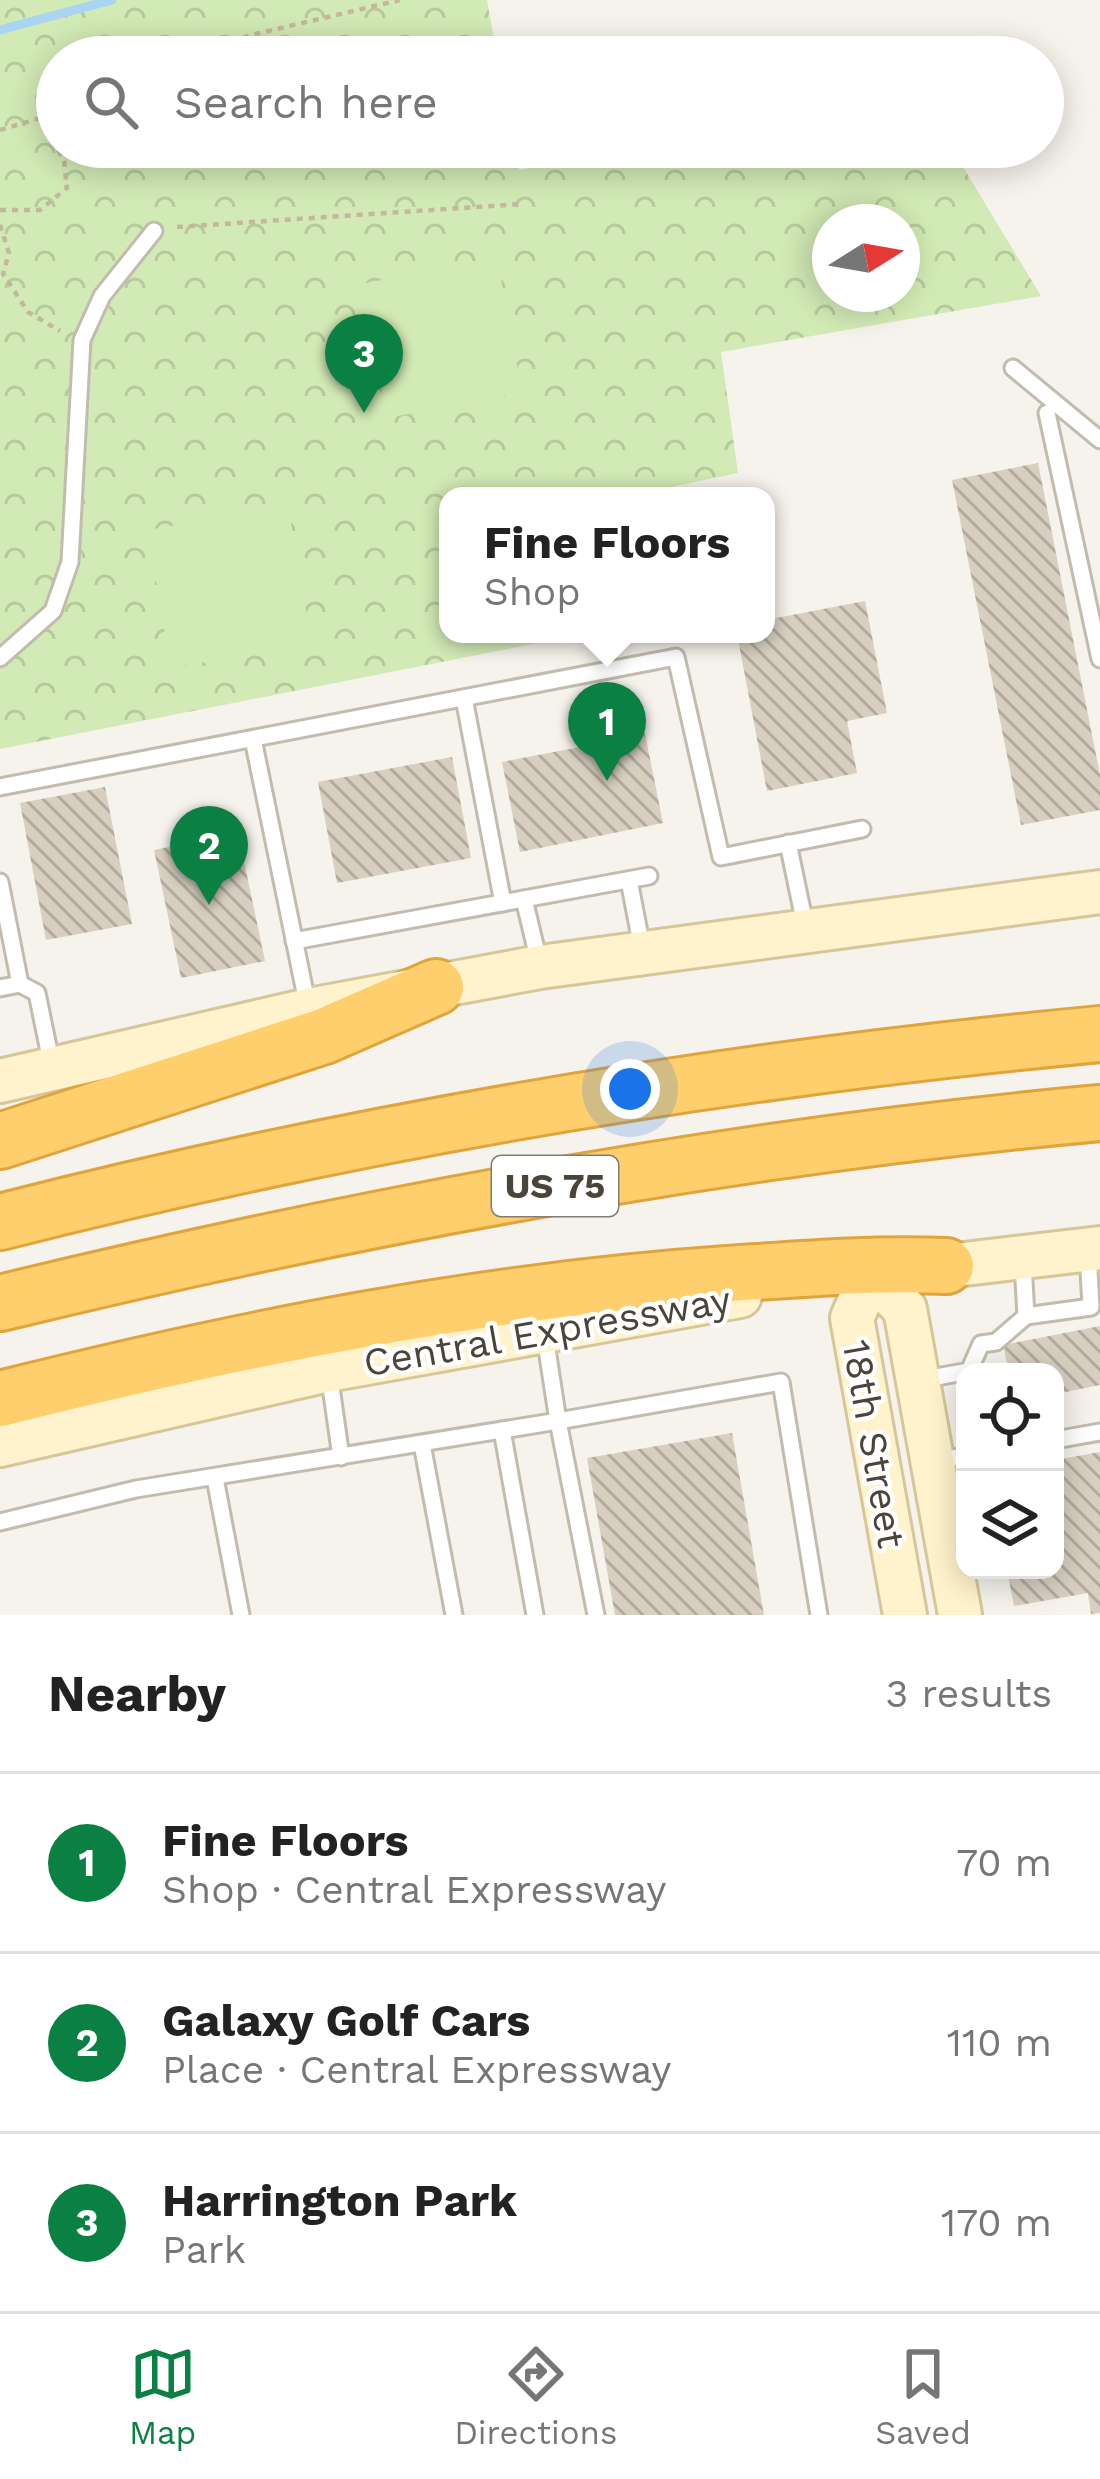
<!DOCTYPE html>
<html lang="en">
<head>
<meta charset="utf-8">
<style>
  :root { --surface:#fff; --page:#f6f6f6; --text:#222; --muted:#767676; --line:#e0e0e0; --accent:#0b8043 }
  body { margin:0; font-family:"Work Sans",sans-serif; background:var(--page); color:var(--text) }
  .controls { position:absolute; right:36px; bottom:36px; display:grid; overflow:hidden; border-radius:24px; box-shadow:0 6px 30px #0003 }
  .controls button { width:108px; height:108px; display:grid; place-items:center; padding:0; border:0; border-bottom:3px solid var(--line); background:var(--surface); color:var(--text); font:60px sans-serif }
  .compass { position:absolute; left:812px; top:204px; width:108px; height:108px; border-radius:50%; background:var(--surface); box-shadow:0 6px 30px #0003; rotate:79deg }
  .you { position:absolute; left:630px; top:1089px; width:42px; height:42px; margin:-30px; border:9px solid #fff; border-radius:50%; background:#1a73e8; box-shadow:0 0 0 18px #1a73e833 }
  .badge { display:grid; place-items:center; width:78px; height:78px; border-radius:50%; background:var(--accent); color:#fff; font-size:39px; font-weight:700 }
  .pin { position:absolute; translate:-50% -99px; filter:drop-shadow(0 3px 6px #0008) }
  .pin::after { content:''; position:absolute; top:63px; width:42px; height:36px; background:inherit; clip-path:polygon(0 0,100% 0,50% 100%) }
  .popup { position:absolute; left:439px; top:487px; width:336px; height:156px; box-sizing:border-box; display:grid; place-content:center; border-radius:24px; background:var(--surface); filter:drop-shadow(0 3px 9px #0005); font-size:39px; white-space:nowrap; color:var(--muted) }
  .popup b { font-size:45px; color:var(--text) }
  .popup::after { content:''; position:absolute; left:50%; top:100%; margin-left:-24px; border:24px solid transparent; border-top-color:var(--surface) }
  .list { margin:0; padding:0; list-style:none }
  h2 { display:flex; justify-content:space-between; align-items:center; height:156px; margin:0; padding:0 48px; font-size:51px }
  h2 small { font-size:39px; font-weight:400; color:var(--muted) }
  .list li { display:grid; grid-template-columns:78px 1fr auto; gap:36px; align-items:center; box-sizing:border-box; height:180px; padding:0 48px; border-top:3px solid var(--line) }
  .list b { display:block; font-size:45px; white-space:nowrap }
  .list p { margin:0; font-size:39px; white-space:nowrap; color:var(--muted) }
  .list em { font-size:39px; font-style:normal; color:var(--muted) }
  .icon { flex:none; width:66px; height:66px; fill:none; stroke:currentColor; stroke-width:2; stroke-linecap:round; stroke-linejoin:round }
  .map { position:relative; flex:none; width:1100px; height:1615px; overflow:hidden }
  .search { position:absolute; background:var(--surface); box-shadow:0 6px 30px #0003; left:36px; right:36px; top:36px; height:132px; display:flex; align-items:center; gap:30px; box-sizing:border-box; padding:0 42px; border-radius:66px; color:var(--muted); font-size:45px }
  .sheet { height:696px; background:var(--surface) }
  nav { display:flex; justify-content:space-around; align-items:center; box-sizing:border-box; height:168px; border-top:3px solid var(--line); background:var(--surface); font-size:33px; color:var(--muted) }
  nav a { display:grid; justify-items:center; gap:6px }
  nav .on { color:var(--accent) }
  .map>svg:first-child { display:block }
  .forest { fill:url(#forest-crowns); fill-rule:evenodd }
  .pitch { fill:#d2eab5 }
  .lines { fill:none; stroke-linecap:round; stroke-linejoin:round }
  .stream { stroke:#a9d4f2; stroke-width:9 }
  .building { fill:url(#building-back-hatch) }
  .lane-casing { stroke:#c2bbae; stroke-width:21 }
  .secondary-casing { stroke:#d6c79b; stroke-width:48 }
  .highway-casing { stroke:#e0a43c; stroke-width:60 }
  .path { stroke:#c4b79f; stroke-width:4.5; stroke-dasharray:6 6; stroke-linecap:butt }
  .lane { stroke:#fff; stroke-width:15 }
  .secondary { stroke:#fff3cd; stroke-width:42 }
  .highway { stroke:#ffcf6e; stroke-width:54 }
  .labels { text-anchor:middle; dominant-baseline:central; stroke-width:9; stroke-linejoin:round; paint-order:stroke }
  .shield { fill:#fff; stroke:#817c74; stroke-width:3 }
  .shield-label { font-size:36px; font-weight:bold; fill:#4b4439 }
  .street-label { font-size:39px; fill:#4b4439; stroke:#fff }
</style>
</head>
<body>
<div class="map">
<svg width="1100" height="1615" viewBox="0 0 1100 1615">
  <defs>
    <pattern id="forest-crowns" width="20" height="18" patternUnits="userSpaceOnUse" patternTransform="scale(3)"><rect width="20" height="18" fill="#d2eab5"/><path d="M2 6a3 3 0 1 1 6 0M12 15a3 3 0 1 1 6 0" fill="none" stroke="#b6ca9c"/></pattern>
    <pattern id="building-back-hatch" width="6" height="6" patternUnits="userSpaceOnUse" patternTransform="scale(3)"><rect width="6" height="6" fill="#d8cfc1"/><path d="M-1 5l2 2M0 0l6 6M5-1l2 2" fill="none" stroke="#b1aa9e"/></pattern>
  </defs>
  <rect width="100%" height="100%" fill="#f6f3ec"/>
  <path class="forest" d="M0 0H487L497 57H57V147H514L519 170 643 147H951L1041 296 721 352 738 473 628 496H448V634H583L0 749ZM830 222H902V294H830Z"/>
  <g class="pitch">
    <path d="M497 258 522 392 387 418 361 284Z"/>
    <path d="M288 506 312 644 171 668 147 530Z"/>
  </g>
  <g class="lines">
    <path class="stream" d="M0 30 112 0"/>
  </g>
  <g class="building">
    <path d="M1038 463 1100 775V810L1021 825 952 480Z"/>
    <path d="M865 601 887 713 847 721 857 773 767 791 737 634H766V620Z"/>
    <path d="M643 724 663 823 520 852 502 762 601 743 599 733Z"/>
    <path d="M452 757 471 858 337 883 318 782Z"/>
    <path d="M105 787 132 924 46 940 20 803Z"/>
    <path d="M238 833 265 961 181 978 154 850Z"/>
    <path d="M1100 1326V1385L1056 1394 1055 1372H1009L1003 1345Z"/>
    <path d="M732 1433 764 1615H615L587 1458Z"/>
    <path d="M1100 1452V1613L1091 1614 1088 1593 1014 1606 1007 1570H1055V1460Z"/>
  </g>
  <g class="lines">
    <defs>
      <g id="lane">
        <path d="M1013 368 1100 440"/>
        <path d="M1047 413 1100 659"/>
        <path d="M0 658 53 611 70 562 82 340 102 296 154 231"/>
        <path d="M464 698 503 903"/>
        <path d="M253 739 308 1007"/>
        <path d="M0 787 676 657 721 857 862 829"/>
        <path d="M788 843 806 929"/>
        <path d="M629 880 642 948"/>
        <path d="M0 882 20 984 37 993 52 1066"/>
        <path d="M524 899 540 966"/>
        <path d="M294 941 649 876"/>
        <path d="M0 988 20 984"/>
        <path d="M1023 1263 1026 1316 1091 1307 1088 1252"/>
        <path d="M545 1336 558 1421 781 1382 819 1615"/>
        <path d="M329 1373 341 1457"/>
        <path d="M920 1380 969 1371 981 1344 996 1342 1026 1316"/>
        <path d="M502 1430 535 1615"/>
        <path d="M1055 1440 1100 1432"/>
        <path d="M422 1444 454 1615"/>
        <path d="M933 1461 965 1456"/>
        <path d="M215 1478 241 1615"/>
        <path d="M0 1522 136 1489 558 1421 596 1615"/>
      </g>
      <g id="secondary">
        <path d="M0 1081 309 1010 540 967 1100 892"/>
        <path d="M914 1270 1100 1248"/>
        <path d="M0 1445 328 1370 740 1296"/>
        <path d="M905 1615 852 1318 871 1275 905 1309 960 1615"/>
      </g>
      <g id="highway">
        <path d="M0 1141 324 1036 436 987"/>
        <path d="M0 1222C360 1130 730 1069 1100 1034"/>
        <path d="M0 1303C362 1215 728 1147 1100 1113"/>
        <path d="M0 1399C240 1339 480 1291 727 1274 801 1269 872 1263 946 1266"/>
      </g>
    </defs>
    <use href="#lane" class="lane-casing"/>
    <use href="#secondary" class="secondary-casing"/>
    <use href="#highway" class="highway-casing"/>
    <g class="path">
      <path d="M199 57 247 36 400 0"/>
      <path d="M0 130 57 113"/>
      <path d="M0 210H40L67 188 64 161 42 121"/>
      <path d="M0 225 9 253 3 274 28 312 60 331"/>
      <path d="M177 227 521 204"/>
    </g>
    <use href="#lane" class="lane"/>
    <use href="#secondary" class="secondary"/>
    <use href="#highway" class="highway"/>
  </g>
  <g class="labels">
    <rect class="shield" x="492" y="1156" width="126" height="60" rx="9"/>
    <g class="shield-label">
      <text x="555" y="1186">US 75</text>
    </g>
    <g class="street-label">
      <text transform="translate(547 1331) rotate(-10)">Central Expressway</text>
      <text transform="translate(874 1444) rotate(80)">18th Street</text>
    </g>
  </g>
</svg>
<div class="controls">
<button><svg class="icon" aria-label="locate" viewBox="0 0 24 24"><circle cx="12" cy="12" r="6"/><path d="M12 2v4M12 18v4M2 12h4M18 12h4"/></svg></button>
<button><svg class="icon" aria-label="layers" viewBox="0 0 24 24"><path d="M12 4l9 5-9 5-9-5zM3 14l9 5 9-5"/></svg></button>
</div>
<svg class="compass" viewBox="-18 -18 36 36"><path d="M0-13l5 13h-10z" fill="#e53935"/><path d="M0 13l5-13h-10z" fill="#767676"/></svg>
<div class="you"></div>
<div class="pin badge" style="left:607px;top:781px">1</div>
<div class="popup"><b>Fine Floors</b>Shop</div>
<div class="pin badge" style="left:209px;top:905px">2</div>
<div class="pin badge" style="left:364px;top:413px">3</div>
<div class="search"><svg class="icon" aria-label="search" viewBox="0 0 24 24"><circle cx="10" cy="10" r="6"/><path d="M15 15l6 6"/></svg>Search here</div>
</div>
<section class="sheet">
<h2>Nearby<small>3 results</small></h2>
<ul class="list">
<li><span class="badge">1</span><div><b>Fine Floors</b><p>Shop · Central Expressway</p></div><em>70 m</em></li>
<li><span class="badge">2</span><div><b>Galaxy Golf Cars</b><p>Place · Central Expressway</p></div><em>110 m</em></li>
<li><span class="badge">3</span><div><b>Harrington Park</b><p>Park</p></div><em>170 m</em></li>
</ul>
</section>
<nav>
<a class="on"><svg class="icon" aria-label="map" viewBox="0 0 24 24"><path d="M3 6l6-2 6 2 6-2v14l-6 2-6-2-6 2zM9 4v14M15 6v14"/></svg>Map</a>
<a><svg class="icon" aria-label="directions" viewBox="0 0 24 24"><path d="M12 3l9 9-9 9-9-9zM9 14v-3h6M13 9l2 2-2 2"/></svg>Directions</a>
<a><svg class="icon" aria-label="saved" viewBox="0 0 24 24"><path d="M7 4h10v16l-5-4-5 4z"/></svg>Saved</a>
</nav>
</body>
</html>
